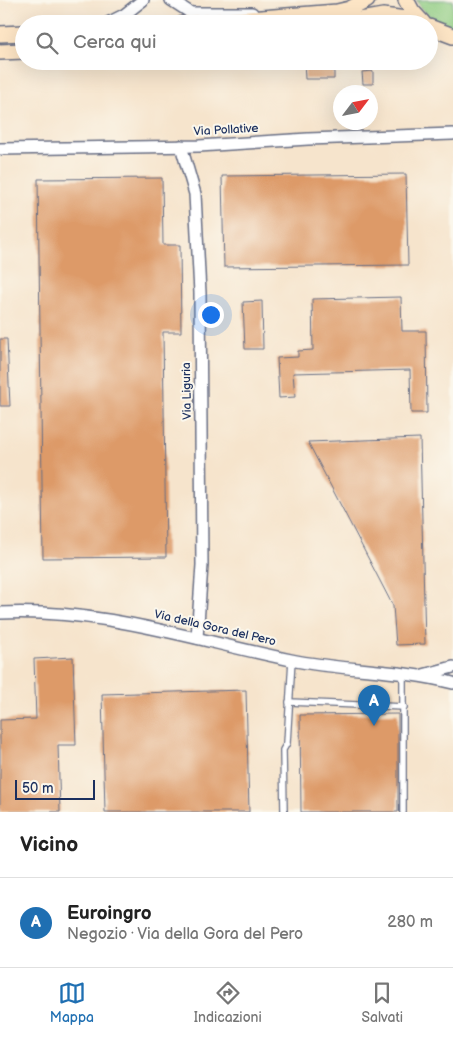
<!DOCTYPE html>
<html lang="it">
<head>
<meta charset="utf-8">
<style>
  :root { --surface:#fff; --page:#f2f2f2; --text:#222; --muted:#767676; --line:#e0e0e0; --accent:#1f6fb2 }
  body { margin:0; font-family:"Balsamiq Sans",sans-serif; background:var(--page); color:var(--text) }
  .compass { position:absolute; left:333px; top:85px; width:45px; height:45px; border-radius:50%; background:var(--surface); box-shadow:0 5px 20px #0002; rotate:58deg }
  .scale { position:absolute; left:15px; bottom:12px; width:80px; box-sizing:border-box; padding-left:5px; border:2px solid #1b2f5e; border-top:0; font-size:14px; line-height:18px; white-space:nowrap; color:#1b2f5e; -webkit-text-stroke:4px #fbf7ec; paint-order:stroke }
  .you { position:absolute; left:210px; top:314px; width:18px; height:18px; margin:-12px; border:4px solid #fff; border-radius:50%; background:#1a73e8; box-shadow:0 0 0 8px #1a73e833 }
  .badge { display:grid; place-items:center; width:32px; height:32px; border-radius:50%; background:var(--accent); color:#fff; font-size:16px; font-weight:700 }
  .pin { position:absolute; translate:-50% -41px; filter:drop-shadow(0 1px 2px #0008) }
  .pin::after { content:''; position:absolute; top:26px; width:18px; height:15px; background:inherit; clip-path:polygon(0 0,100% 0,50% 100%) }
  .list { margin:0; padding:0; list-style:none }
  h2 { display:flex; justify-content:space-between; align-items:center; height:65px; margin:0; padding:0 20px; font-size:21px }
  h2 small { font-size:16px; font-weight:400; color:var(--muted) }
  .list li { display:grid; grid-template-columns:32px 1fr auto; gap:15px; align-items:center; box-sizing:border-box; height:90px; padding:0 20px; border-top:1px solid var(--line) }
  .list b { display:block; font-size:19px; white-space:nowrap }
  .list p { margin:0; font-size:16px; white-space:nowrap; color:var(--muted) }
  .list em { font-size:16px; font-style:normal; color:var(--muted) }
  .icon { flex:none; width:28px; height:28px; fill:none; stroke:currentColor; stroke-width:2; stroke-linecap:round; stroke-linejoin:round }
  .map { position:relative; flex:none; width:453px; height:812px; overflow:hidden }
  .search { position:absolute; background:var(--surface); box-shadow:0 5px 20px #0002; left:15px; right:15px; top:15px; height:55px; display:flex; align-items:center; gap:12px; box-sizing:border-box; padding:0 18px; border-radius:28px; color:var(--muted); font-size:19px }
  .sheet { height:155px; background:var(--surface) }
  nav { display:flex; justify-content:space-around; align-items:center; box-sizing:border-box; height:70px; border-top:1px solid var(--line); background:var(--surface); font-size:14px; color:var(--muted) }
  nav a { display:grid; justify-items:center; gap:2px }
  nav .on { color:var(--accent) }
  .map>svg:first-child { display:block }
  .green { fill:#8fcc82; stroke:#557e70 }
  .building { fill:#dd9a67 }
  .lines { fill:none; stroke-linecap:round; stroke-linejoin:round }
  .service-casing { stroke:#686e84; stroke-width:8 }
  .minor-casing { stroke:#686e84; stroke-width:14 }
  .secondary-casing { stroke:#686e84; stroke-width:18 }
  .service { stroke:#fff; stroke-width:5.5 }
  .minor { stroke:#fff; stroke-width:11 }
  .secondary { stroke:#fde5c5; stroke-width:15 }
  .labels { text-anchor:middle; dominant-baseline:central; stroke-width:4; stroke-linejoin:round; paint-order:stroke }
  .street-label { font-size:12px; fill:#1b2f5e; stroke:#fbf7ec }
</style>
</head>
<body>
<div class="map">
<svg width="453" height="812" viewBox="0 0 453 812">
  <rect width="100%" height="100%" fill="#fbf7ec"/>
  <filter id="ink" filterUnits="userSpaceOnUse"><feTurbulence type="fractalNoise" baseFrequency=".02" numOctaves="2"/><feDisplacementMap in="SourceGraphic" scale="10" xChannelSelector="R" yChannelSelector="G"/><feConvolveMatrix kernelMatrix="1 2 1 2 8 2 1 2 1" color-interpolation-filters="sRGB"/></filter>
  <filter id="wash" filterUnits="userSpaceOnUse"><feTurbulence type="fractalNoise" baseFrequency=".0096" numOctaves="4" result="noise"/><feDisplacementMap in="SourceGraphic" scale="20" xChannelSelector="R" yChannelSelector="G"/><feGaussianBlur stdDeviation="1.12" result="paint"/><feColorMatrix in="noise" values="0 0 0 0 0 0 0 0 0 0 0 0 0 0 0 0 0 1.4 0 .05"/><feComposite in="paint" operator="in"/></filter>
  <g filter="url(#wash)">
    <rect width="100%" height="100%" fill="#f6e4cc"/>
    <path class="green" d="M416 0H453V28C437 25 424 14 416 0Z"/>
    <g id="blocks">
      <g class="building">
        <path d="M304 61H334V79H305Z"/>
        <path d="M373 71V84H363L362 72Z"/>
        <path d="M406 174 408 265 224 267 222 176Z"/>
        <path d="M162 178 163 245H180L181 332H163L166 557 43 558 38 179Z"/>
        <path d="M401 297 402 331H426L427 413H411L410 370 293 373 295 397 279 398 277 358 298 357V351L313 350 312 299Z"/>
        <path d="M262 301 263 349H245L243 302Z"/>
        <path d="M0 339H7L10 406H0Z"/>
        <path d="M420 438 425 644 396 645 393 606 308 442Z"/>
        <path d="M73 657 76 745H58L60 812H0V720L36 719 34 659Z"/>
        <path d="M246 690 249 812H105L102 694Z"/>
        <path d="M398 714V812H301L300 715Z"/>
      </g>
    </g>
  </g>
  <g filter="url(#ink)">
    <use href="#blocks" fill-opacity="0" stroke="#686e84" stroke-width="1"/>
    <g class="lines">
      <defs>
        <g id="service">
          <path d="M289 702 404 707"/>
          <path d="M284 812 283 750 287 743 292 660"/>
          <path d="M403 812V674"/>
        </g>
        <g id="minor">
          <path d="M171 0 191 13H252"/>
          <path d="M106 24 124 15 143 0"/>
          <path d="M181 146 195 194 200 293 202 565 197 638"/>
          <path d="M0 149 199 146 308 139 453 134"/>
          <path d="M0 613C101 608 194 640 291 660 345 671 400 669 453 683"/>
          <path d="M423 675 453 667"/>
        </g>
        <g id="secondary">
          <path d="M406 0 412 11 423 23"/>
          <path d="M183 24 337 12 350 9 367 0"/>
          <path d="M338 24 383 16 421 21"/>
          <path d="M429 27 453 36"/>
          <path d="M0 34 24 33"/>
          <path d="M0 52 24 51"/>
        </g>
      </defs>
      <use href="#service" class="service-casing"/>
      <use href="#minor" class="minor-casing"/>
      <use href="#secondary" class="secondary-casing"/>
      <use href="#service" class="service"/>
      <use href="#minor" class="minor"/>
      <use href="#secondary" class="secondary"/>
    </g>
  </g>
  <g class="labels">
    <g class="street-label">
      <text transform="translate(226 130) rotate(-3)">Via Pollative</text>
      <text transform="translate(187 391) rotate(-91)">Via Liguria</text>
      <text transform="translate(215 628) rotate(13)">Via della Gora del Pero</text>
    </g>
  </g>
</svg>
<svg class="compass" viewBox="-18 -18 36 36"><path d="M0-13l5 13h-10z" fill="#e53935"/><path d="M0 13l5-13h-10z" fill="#767676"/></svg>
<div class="scale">50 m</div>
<div class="you"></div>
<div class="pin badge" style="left:374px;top:726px">A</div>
<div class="search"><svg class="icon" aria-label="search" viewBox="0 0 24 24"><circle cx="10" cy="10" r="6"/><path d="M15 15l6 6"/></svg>Cerca qui</div>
</div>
<section class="sheet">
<h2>Vicino<small></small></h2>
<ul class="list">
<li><span class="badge">A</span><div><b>Euroingro</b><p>Negozio · Via della Gora del Pero</p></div><em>280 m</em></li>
</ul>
</section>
<nav>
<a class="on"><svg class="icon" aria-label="map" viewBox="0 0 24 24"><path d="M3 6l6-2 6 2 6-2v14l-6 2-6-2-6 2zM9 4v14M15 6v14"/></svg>Mappa</a>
<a><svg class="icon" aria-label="directions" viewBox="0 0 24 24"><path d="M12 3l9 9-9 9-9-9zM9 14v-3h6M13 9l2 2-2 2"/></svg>Indicazioni</a>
<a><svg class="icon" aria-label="saved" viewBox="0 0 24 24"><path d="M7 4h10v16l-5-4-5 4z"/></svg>Salvati</a>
</nav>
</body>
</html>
